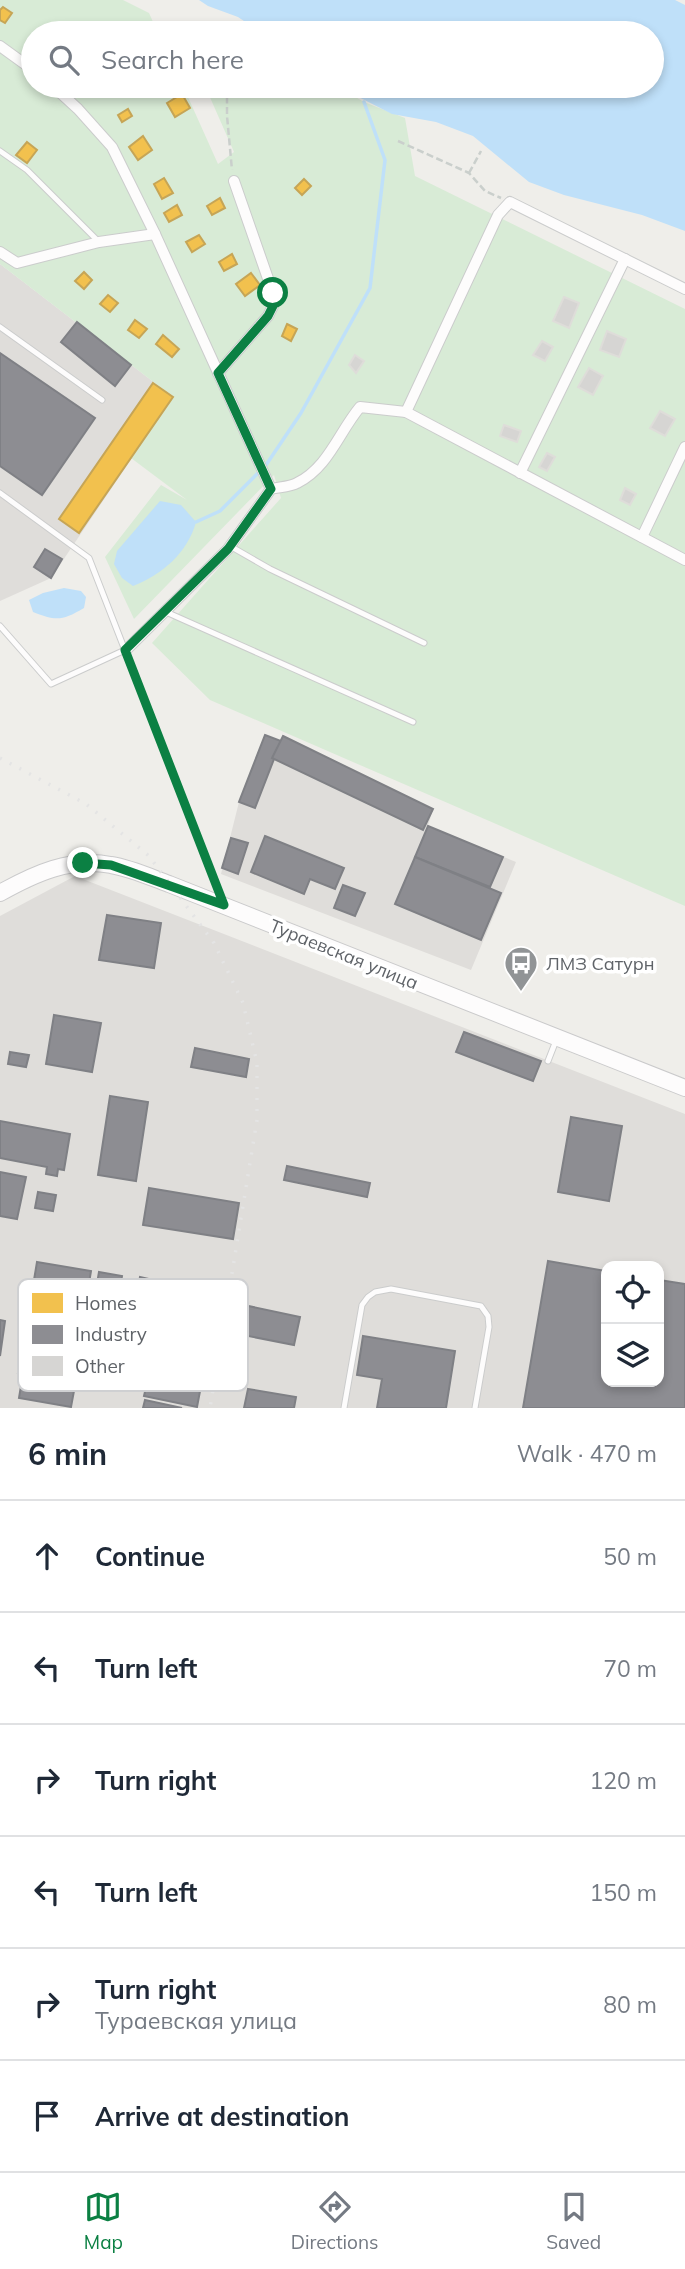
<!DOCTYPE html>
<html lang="en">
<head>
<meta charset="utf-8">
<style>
  :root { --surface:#fff; --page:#f6f6f7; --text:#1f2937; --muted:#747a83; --line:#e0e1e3; --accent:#0b8043 }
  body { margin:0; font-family:Mulish,sans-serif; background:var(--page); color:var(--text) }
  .controls { position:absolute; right:21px; bottom:21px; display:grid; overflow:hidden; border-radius:14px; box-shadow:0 4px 10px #0003 }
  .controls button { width:63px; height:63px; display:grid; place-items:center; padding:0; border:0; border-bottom:2px solid var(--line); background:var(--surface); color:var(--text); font:35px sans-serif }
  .stop { position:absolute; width:21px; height:21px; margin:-16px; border:5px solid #0b8043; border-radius:50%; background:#fff }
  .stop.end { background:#0b8043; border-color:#fff; box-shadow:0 2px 7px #0008 }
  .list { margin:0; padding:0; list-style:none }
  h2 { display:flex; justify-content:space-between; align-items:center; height:91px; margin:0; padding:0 28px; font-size:30px }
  h2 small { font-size:23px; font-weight:400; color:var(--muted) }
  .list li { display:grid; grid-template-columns:46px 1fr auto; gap:21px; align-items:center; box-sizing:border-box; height:112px; padding:0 28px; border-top:2px solid var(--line) }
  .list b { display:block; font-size:26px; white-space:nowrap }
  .list p { margin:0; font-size:23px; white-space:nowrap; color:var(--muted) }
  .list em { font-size:23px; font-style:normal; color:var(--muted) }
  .icon { flex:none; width:38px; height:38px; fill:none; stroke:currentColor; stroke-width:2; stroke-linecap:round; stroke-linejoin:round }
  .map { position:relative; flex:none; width:685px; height:1408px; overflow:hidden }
  .search { position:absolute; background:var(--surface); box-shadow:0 4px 10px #0003; left:21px; right:21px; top:21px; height:77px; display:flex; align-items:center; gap:18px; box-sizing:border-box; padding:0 24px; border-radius:38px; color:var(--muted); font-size:26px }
  .sheet { height:763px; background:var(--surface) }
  nav { display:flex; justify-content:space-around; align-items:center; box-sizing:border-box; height:98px; border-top:2px solid var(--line); background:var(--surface); font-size:19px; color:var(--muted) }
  nav a { display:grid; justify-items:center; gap:4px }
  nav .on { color:var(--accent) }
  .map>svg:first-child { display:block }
  .industrial { fill:#dfddda; fill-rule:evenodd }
  .green { fill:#d8ebd6 }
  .water { fill:#bfe0f9 }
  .homes { fill:#f2c14e; stroke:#c6a556; stroke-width:2 }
  .industry { fill:#8d8d92; stroke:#7f8085; stroke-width:2 }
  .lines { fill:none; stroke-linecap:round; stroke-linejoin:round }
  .stream { stroke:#bfe0f9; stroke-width:3.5 }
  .building { fill:#d6d5d3; stroke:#deddd9; stroke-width:2 }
  .service-casing { stroke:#cbcccc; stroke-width:7 }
  .minor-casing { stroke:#cbcccc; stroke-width:12 }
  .secondary-casing { stroke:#cacacb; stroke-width:18 }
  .path { stroke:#cacfcc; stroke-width:2.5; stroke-dasharray:7 3.5; stroke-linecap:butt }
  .service { stroke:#fdfcfc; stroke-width:5 }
  .minor { stroke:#fdfcfc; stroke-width:10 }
  .secondary { stroke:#fdfcfc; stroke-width:16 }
  .rail { stroke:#e4e4e4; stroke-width:3.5; stroke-dasharray:2 9; stroke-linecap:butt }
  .route { stroke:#0b8043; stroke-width:9 }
  .labels { text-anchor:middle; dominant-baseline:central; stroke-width:7; stroke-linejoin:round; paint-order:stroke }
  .street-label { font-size:18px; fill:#5f6368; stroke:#fff }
  .poi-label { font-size:18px; fill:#5f6368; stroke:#fff; text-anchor:start }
  .key { fill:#fff; stroke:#cfd0d2; stroke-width:2 }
  .key-label { font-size:19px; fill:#5f6368 }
</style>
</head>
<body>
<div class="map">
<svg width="685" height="1408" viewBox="0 0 685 1408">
  <rect width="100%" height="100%" fill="#efeeea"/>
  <g class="industrial">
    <path d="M0 264 173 397 51 578 0 601Z"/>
    <path d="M265 735 281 741 283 736 433 809 428 826 516 862 471 970 221 874 239 802Z"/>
    <path d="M75 876 685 1114V1408H0V916ZM606 1266H659V1382H606Z"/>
  </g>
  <path class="green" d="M0 0H123L149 13 158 33H33V86H183L218 164 234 152 205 86H337L364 102 405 118 415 176 685 309V906L210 700 152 643 281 498 274 475 134 619 105 557 161 485 187 500 131 458 173 397 0 264Z"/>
  <g class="water">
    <path d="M199 0H675L685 5V231L642 215 564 195 529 182 473 136 436 122 392 114 337 86H652V33H262L238 17 208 6Z"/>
    <path d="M160 501 181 505 196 522C188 552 162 575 133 586L122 578 114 564 117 551Z"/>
    <path d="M64 588 81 591 86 597 84 608C62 621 56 621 33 612L29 600 43 593Z"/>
  </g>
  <g class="homes">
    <path d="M3 7 12 13 5 23 0 20V10Z"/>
    <path d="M182 94 190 108 175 117 167 103Z"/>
    <path d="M128 109 132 116 122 122 118 115Z"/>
    <path d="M143 136 152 150 138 160 129 147Z"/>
    <path d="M27 142 37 150 27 163 16 155Z"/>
    <path d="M164 178 173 193 162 199 154 184Z"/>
    <path d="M304 179 311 186 302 195 295 188Z"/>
    <path d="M220 198 225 208 212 215 207 206Z"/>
    <path d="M177 205 182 215 169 222 164 213Z"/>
    <path d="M199 235 205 244 192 252 186 242Z"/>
    <path d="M232 254 237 264 224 271 219 262Z"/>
    <path d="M84 272 92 280 84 289 75 281Z"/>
    <path d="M251 273 260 285 245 296 236 284Z"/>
    <path d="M108 295 118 303 110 312 100 304Z"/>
    <path d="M135 320 147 329 139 338 128 330Z"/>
    <path d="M287 324 297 329 291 341 282 336Z"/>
    <path d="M163 335 179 349 172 357 156 344Z"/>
    <path d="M153 383 173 397 79 533 59 519Z"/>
  </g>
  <g class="industry">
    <path d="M77 322 131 365 115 386 61 342Z"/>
    <path d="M0 353 95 418 42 495 0 466Z"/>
    <path d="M45 549 62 559 51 578 34 567Z"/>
    <path d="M265 735 281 741 255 808 239 802Z"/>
    <path d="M283 736 433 809 423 830 272 758Z"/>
    <path d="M428 826 503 857 490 887 415 857Z"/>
    <path d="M265 836 344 868 335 889 310 879 304 894 251 872Z"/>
    <path d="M231 838 248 843 238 874 222 868Z"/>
    <path d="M415 857 501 893 481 940 395 904Z"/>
    <path d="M343 885 365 893 355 916 334 908Z"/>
    <path d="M107 915 161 923 154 968 99 960Z"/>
    <path d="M54 1015 101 1023 92 1072 46 1064Z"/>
    <path d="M464 1032 541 1061 533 1081 456 1052Z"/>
    <path d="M195 1048 249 1059 246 1077 191 1067Z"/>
    <path d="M10 1052 29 1055 26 1067 8 1064Z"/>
    <path d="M110 1096 148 1102 136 1181 98 1175Z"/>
    <path d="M571 1117 622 1126 609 1201 558 1192Z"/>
    <path d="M0 1121 70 1134 64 1170 58 1169 57 1176 46 1174 47 1167 0 1158Z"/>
    <path d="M287 1166 370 1183 367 1197 284 1180Z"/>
    <path d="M0 1172 26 1177 17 1219 0 1216Z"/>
    <path d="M149 1188 239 1203 233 1239 143 1225Z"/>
    <path d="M38 1192 56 1195 53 1211 35 1208Z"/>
    <path d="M548 1261 606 1271V1382H659V1280L685 1284V1408H523Z"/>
    <path d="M37 1262 91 1271 87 1295 33 1286Z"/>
    <path d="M99 1272 122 1276 104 1385 76 1380 71 1407 19 1398 23 1374 18 1373 22 1350 84 1360Z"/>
    <path d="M140 1277 162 1282 148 1355 126 1350Z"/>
    <path d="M239 1304 300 1317 294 1345 233 1333Z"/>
    <path d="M0 1320 5 1321 0 1356Z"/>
    <path d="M363 1336 455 1351 446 1408H377L382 1379 357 1375Z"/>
    <path d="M149 1375 201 1386 197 1407 144 1396Z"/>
    <path d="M248 1389 296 1397 294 1408H244Z"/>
    <path d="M145 1400 182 1408H143Z"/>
  </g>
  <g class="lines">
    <path class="stream" d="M196 522 220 511 266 465 301 413 370 288 385 160 364 102"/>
  </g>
  <g class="building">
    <path d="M564 297 579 303 569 328 553 321Z"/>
    <path d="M607 331 626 339 619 357 600 350Z"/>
    <path d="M542 341 553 347 545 361 533 355Z"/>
    <path d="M355 355 364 361 356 373 349 365Z"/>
    <path d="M589 368 603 376 593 395 578 387Z"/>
    <path d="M660 411 675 419 665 436 650 428Z"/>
    <path d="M504 425 521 431 517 442 500 436Z"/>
    <path d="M547 453 555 457 547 471 539 467Z"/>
    <path d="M625 488 636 494 630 505 620 500Z"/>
  </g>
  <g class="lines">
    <defs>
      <g id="service">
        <path d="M0 151 27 170 99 242"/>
        <path d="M0 327 102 400"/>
        <path d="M0 493 89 558 223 902"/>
        <path d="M230 546 270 569 424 643"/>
        <path d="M166 612 413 722"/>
        <path d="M0 626 51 684 125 650"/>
        <path d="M548 1061 557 1038"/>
        <path d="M344 1408 362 1305 368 1297 375 1292 391 1289 481 1306 488 1316 489 1327 475 1408"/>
      </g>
      <g id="minor">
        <path d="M0 46 33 70"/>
        <path d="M53 86 78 109 112 147 155 234 271 489"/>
        <path d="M0 252 17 263 99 242 155 234"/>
        <path d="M685 289 510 202 498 215 406 412 685 560"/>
        <path d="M218 373 268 316 274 304 273 293 234 181"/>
        <path d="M520 473 625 259"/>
        <path d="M642 537 685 447"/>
        <path d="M126 650 228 549 271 489C279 487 290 487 297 483 328 468 339 432 360 407L406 412"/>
      </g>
      <path id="secondary" d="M0 893C34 874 70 857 111 865 130 868 150 877 169 884L685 1088"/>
    </defs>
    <use href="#service" class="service-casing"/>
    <use href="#minor" class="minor-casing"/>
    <use href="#secondary" class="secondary-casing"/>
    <g class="path">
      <path d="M240 33V31"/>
      <path d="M227 86V116L232 170"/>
      <path d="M398 141 469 173 485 191 501 198"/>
      <path d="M469 173 481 151"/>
    </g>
    <use href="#service" class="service"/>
    <use href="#minor" class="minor"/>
    <use href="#secondary" class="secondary"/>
    <path class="rail" d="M0 758 86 804 149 856 214 943 243 1003 257 1063V1120L210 1408"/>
  </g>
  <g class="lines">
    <path class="route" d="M83 863 111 865 224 905 125 650 228 549 271 489 218 373 268 316 274 304 273 293"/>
  </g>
  <defs>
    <symbol id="bus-pin" viewBox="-11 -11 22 30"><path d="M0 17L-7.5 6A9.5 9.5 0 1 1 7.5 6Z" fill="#919496" stroke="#fff"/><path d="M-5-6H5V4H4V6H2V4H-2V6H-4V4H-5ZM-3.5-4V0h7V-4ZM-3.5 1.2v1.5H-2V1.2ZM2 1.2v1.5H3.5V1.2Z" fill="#fff"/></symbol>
  </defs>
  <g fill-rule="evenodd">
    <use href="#bus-pin" x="502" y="944" width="38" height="52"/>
  </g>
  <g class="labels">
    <g class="street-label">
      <text transform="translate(344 954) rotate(22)">Тураевская улица</text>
    </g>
    <g class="poi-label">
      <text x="546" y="963">ЛМЗ Сатурн</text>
    </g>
  </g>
  <rect x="18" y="1279" width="230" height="112" rx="10" class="key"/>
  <rect x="32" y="1293" width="31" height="20" fill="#f2c14e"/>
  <rect x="32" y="1325" width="31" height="19" fill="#8d8d92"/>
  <rect x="32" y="1356" width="31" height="20" fill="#d6d5d3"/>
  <g class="key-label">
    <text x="75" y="1310">Homes</text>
    <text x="75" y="1341">Industry</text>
    <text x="75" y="1373">Other</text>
  </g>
</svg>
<div class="controls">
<button><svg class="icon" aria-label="locate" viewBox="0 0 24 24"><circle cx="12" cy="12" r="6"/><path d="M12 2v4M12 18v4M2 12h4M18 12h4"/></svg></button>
<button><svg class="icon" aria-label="layers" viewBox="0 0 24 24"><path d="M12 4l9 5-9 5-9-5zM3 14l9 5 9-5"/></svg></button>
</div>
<div class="stop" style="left:273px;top:293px"></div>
<div class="stop end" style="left:83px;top:863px"></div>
<div class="search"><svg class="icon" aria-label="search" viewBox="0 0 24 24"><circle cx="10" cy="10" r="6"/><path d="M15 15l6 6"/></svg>Search here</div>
</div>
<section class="sheet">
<h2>6 min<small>Walk · 470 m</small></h2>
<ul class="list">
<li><svg class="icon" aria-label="ahead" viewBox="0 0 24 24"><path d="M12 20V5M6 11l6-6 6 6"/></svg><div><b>Continue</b></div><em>50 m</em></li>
<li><svg class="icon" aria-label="left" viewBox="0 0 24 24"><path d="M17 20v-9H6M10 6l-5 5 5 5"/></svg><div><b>Turn left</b></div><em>70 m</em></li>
<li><svg class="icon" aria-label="right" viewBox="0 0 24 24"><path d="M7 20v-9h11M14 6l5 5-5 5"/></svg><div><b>Turn right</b></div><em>120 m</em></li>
<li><svg class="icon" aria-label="left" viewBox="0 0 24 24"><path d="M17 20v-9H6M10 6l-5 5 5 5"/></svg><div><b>Turn left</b></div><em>150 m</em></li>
<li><svg class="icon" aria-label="right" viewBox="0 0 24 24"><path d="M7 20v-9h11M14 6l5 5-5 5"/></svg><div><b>Turn right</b><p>Тураевская улица</p></div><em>80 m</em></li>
<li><svg class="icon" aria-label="arrive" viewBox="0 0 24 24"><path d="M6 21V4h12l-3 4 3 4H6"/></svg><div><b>Arrive at destination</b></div></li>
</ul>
</section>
<nav>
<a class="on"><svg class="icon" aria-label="map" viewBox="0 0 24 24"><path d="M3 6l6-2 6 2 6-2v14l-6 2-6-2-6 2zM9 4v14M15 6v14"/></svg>Map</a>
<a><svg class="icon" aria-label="directions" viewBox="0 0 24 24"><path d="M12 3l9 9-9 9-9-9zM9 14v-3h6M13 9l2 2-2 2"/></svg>Directions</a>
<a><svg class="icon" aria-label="saved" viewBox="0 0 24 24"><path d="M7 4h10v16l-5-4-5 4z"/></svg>Saved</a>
</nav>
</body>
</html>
